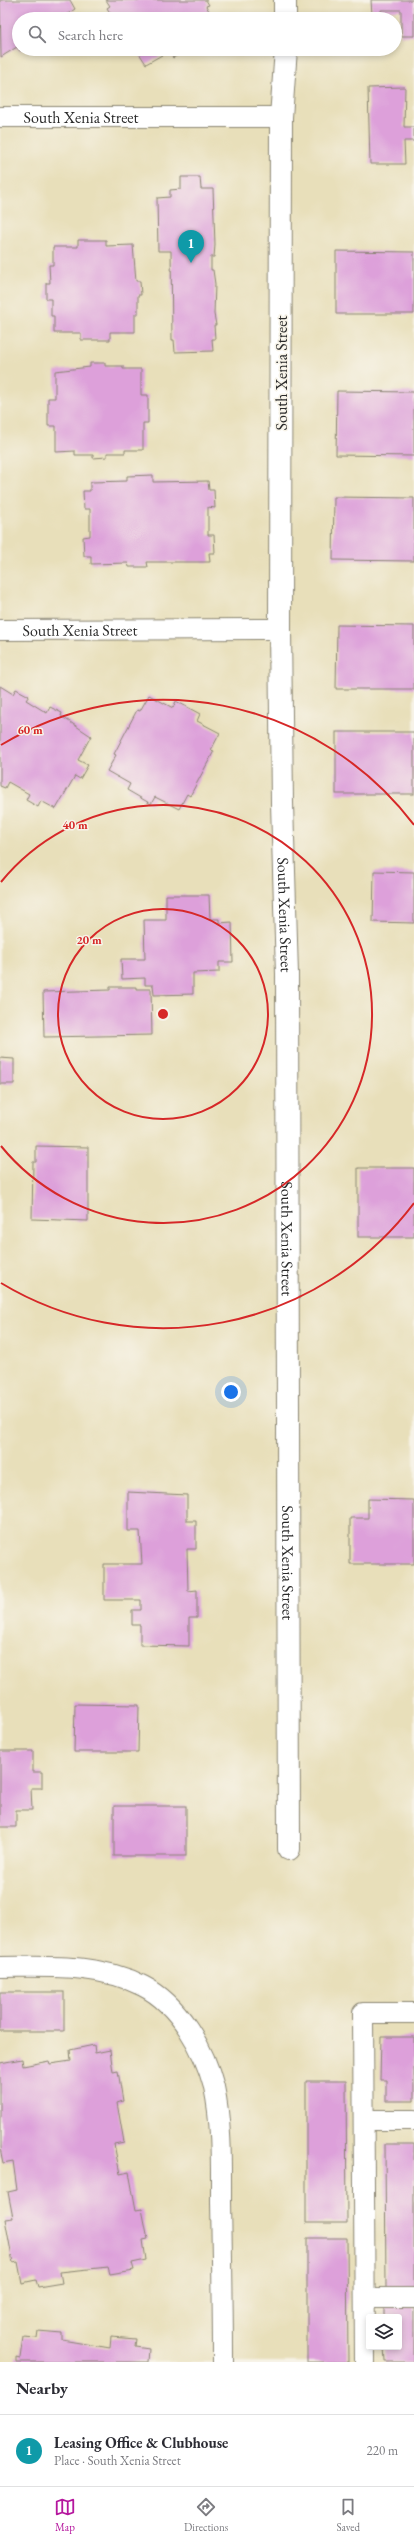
<!DOCTYPE html>
<html lang="en">
<head>
<meta charset="utf-8">
<style>
  :root { --surface:#fff; --page:#f2f2f3; --text:#2b2b33; --muted:#7c7c81; --line:#e1e1e2; --accent:#b5179e }
  body { margin:0; font-family:"EB Garamond",serif; background:var(--page); color:var(--text) }
  .controls { position:absolute; right:12px; bottom:12px; display:grid; overflow:hidden; border-radius:4px; box-shadow:0 2px 6px #0003 }
  .controls button { width:36px; height:36px; display:grid; place-items:center; padding:0; border:0; border-bottom:1px solid var(--line); background:var(--surface); color:var(--text); font:20px sans-serif }
  .you { position:absolute; left:231px; top:1392px; width:14px; height:14px; margin:-10px; border:3px solid #fff; border-radius:50%; background:#1a73e8; box-shadow:0 0 0 6px #1a73e833 }
  .badge { display:grid; place-items:center; width:26px; height:26px; border-radius:50%; background:var(--accent); color:#fff; font-size:13px; font-weight:700 }
  .pin { position:absolute; translate:-50% -33px; filter:drop-shadow(0 1px 2px #0008) }
  .pin::after { content:''; position:absolute; top:21px; width:14px; height:12px; background:inherit; clip-path:polygon(0 0,100% 0,50% 100%) }
  .list { margin:0; padding:0; list-style:none }
  h2 { display:flex; justify-content:space-between; align-items:center; height:52px; margin:0; padding:0 16px; font-size:17px }
  h2 small { font-size:13px; font-weight:400; color:var(--muted) }
  .list li { display:grid; grid-template-columns:26px 1fr auto; gap:12px; align-items:center; box-sizing:border-box; height:72px; padding:0 16px; border-top:1px solid var(--line) }
  .list b { display:block; font-size:15px; white-space:nowrap }
  .list p { margin:0; font-size:13px; white-space:nowrap; color:var(--muted) }
  .list em { font-size:13px; font-style:normal; color:var(--muted) }
  .icon { flex:none; width:22px; height:22px; fill:none; stroke:currentColor; stroke-width:2; stroke-linecap:round; stroke-linejoin:round }
  .map { position:relative; flex:none; width:414px; height:2362px; overflow:hidden }
  .search { position:absolute; background:var(--surface); box-shadow:0 2px 6px #0003; left:12px; right:12px; top:12px; height:44px; display:flex; align-items:center; gap:10px; box-sizing:border-box; padding:0 14px; border-radius:22px; color:var(--muted); font-size:15px }
  .sheet { height:124px; background:var(--surface) }
  nav { display:flex; justify-content:space-around; align-items:center; box-sizing:border-box; height:56px; border-top:1px solid var(--line); background:var(--surface); font-size:11px; color:var(--muted) }
  nav a { display:grid; justify-items:center; gap:2px }
  nav .on { color:var(--accent) }
  .map>svg:first-child { display:block }
  .building { fill:#dda0da }
  .lines { fill:none; stroke-linecap:round; stroke-linejoin:round }
  .service-casing { stroke:#8a8572; stroke-width:22 }
  .minor-casing { stroke:#8a8572; stroke-width:24 }
  .service { stroke:#fff; stroke-width:20 }
  .minor { stroke:#fff; stroke-width:22 }
  .ring { fill:none; stroke:#d62828; stroke-width:2 }
  .labels { text-anchor:middle; dominant-baseline:central; stroke-width:3; stroke-linejoin:round; paint-order:stroke }
  .street-label { font-size:16px; fill:#2b2b2b; stroke:#f7f3e8 }
  .centre { fill:#d62828; stroke:#f7f3e8; stroke-width:2 }
  .ring-label { font-size:12px; text-anchor:middle; font-weight:bold; fill:#d62828; stroke:#f7f3e8; stroke-width:3; stroke-linejoin:round; paint-order:stroke }
</style>
</head>
<body>
<div class="map">
<svg width="414" height="2362" viewBox="0 0 414 2362">
  <rect width="100%" height="100%" fill="#f7f3e8"/>
  <filter id="ink" filterUnits="userSpaceOnUse"><feTurbulence type="fractalNoise" baseFrequency=".025" numOctaves="2"/><feDisplacementMap in="SourceGraphic" scale="8" xChannelSelector="R" yChannelSelector="G"/><feConvolveMatrix kernelMatrix="1 2 1 2 8 2 1 2 1" color-interpolation-filters="sRGB"/></filter>
  <filter id="wash" filterUnits="userSpaceOnUse"><feTurbulence type="fractalNoise" baseFrequency=".012" numOctaves="4" result="noise"/><feDisplacementMap in="SourceGraphic" scale="16" xChannelSelector="R" yChannelSelector="G"/><feGaussianBlur stdDeviation="0.9" result="paint"/><feColorMatrix in="noise" values="0 0 0 0 0 0 0 0 0 0 0 0 0 0 0 0 0 1.4 0 .05"/><feComposite in="paint" operator="in"/></filter>
  <g filter="url(#wash)">
    <rect width="100%" height="100%" fill="#e8dfba"/>
    <g id="blocks">
      <g class="building">
        <path d="M0 0H70L75 9 60 19H19V49H23L20 51 17 47 1 57Z"/>
        <path d="M106 0H206L209 5 206 6 214 19H114L107 8 110 6Z"/>
        <path d="M371 0H414V36H401V10H381V15H372Z"/>
        <path d="M133 49H187L173 58 169 51 146 64 137 50Z"/>
        <path d="M405 87 404 127H414V141H404L405 164H370L368 88Z"/>
        <path d="M181 177H200L201 189H213L215 245 214 257H211V270H213L215 284 214 314 216 325H214L215 339H212L213 351 175 352 174 340H172L171 251H158L157 198 170 197V190L181 189Z"/>
        <path d="M78 240H106V246L133 245 136 281H140L141 295H138V314H135V332H110V340H81V333H54V316H51V299H46V283H50L49 265H53V247H78Z"/>
        <path d="M336 251 414 252V314H336Z"/>
        <path d="M90 363H105V366H123V369H141V395H148V423H143V450H125V453H107V457L93 458V455H75V451L56 452V426H48V398H55V371L90 367Z"/>
        <path d="M337 391 414 392V456L336 455Z"/>
        <path d="M153 475V482L208 481 209 490H214L215 508 208 507V535H214L215 553H209L210 562H147L148 567H129L128 563 91 564V556H84L83 537 90 536V509H84L83 491H90V483L92 482 127 481V476Z"/>
        <path d="M334 497 414 498V561L333 560Z"/>
        <path d="M337 625 414 626V689H336Z"/>
        <path d="M0 686 13 694 16 689 29 696 26 700 47 713 50 707 62 713 61 716 91 736 78 760 88 765 80 779 75 776 56 809 41 801 38 807 26 800 29 794 8 782 5 788 0 786Z"/>
        <path d="M149 695 173 708 176 701 200 714 197 721 220 733 211 750 214 751 190 796 187 794 179 809 155 797 151 804 127 790 130 784 107 771 116 755 114 754 137 710 140 711Z"/>
        <rect x="336" y="732" width="78" height="62"/>
        <path d="M374 871 414 872V923L373 922Z"/>
        <path d="M166 895H209L210 919H219V923L232 922 233 962H219V972L193 973V994L154 995 153 985H145V978L122 979 121 959H145L144 920H166Z"/>
        <path d="M110 987H136V989H151L152 1035 44 1037 43 992 110 990Z"/>
        <path d="M0 1058 14 1059V1084H0Z"/>
        <path d="M36 1146 88 1147V1221L32 1219 33 1162H36Z"/>
        <rect x="358" y="1168" width="56" height="69"/>
        <path d="M128 1492 187 1495V1521H196V1549H187L188 1591 197 1590V1618H189V1646L140 1645V1625H132V1610H141V1600H104V1564H142L140 1531H128Z"/>
        <path d="M368 1499 414 1500V1564H350V1518H368Z"/>
        <path d="M75 1704 139 1705 138 1752H74Z"/>
        <path d="M0 1751H33V1772H42V1788H31L32 1810H16V1827H0Z"/>
        <rect x="114" y="1806" width="72" height="50"/>
        <rect x="0" y="1992" width="64" height="39"/>
        <path d="M381 2037H414V2101H386V2080H380Z"/>
        <path d="M94 2045 95 2053 110 2050 113 2072 118 2071 123 2101 117 2103 124 2142 114 2144 120 2174 129 2172 136 2210 142 2209 148 2239 143 2240 146 2260 132 2263 134 2270 110 2274 108 2267 60 2272 62 2283 38 2287 36 2280 22 2283 18 2262 13 2263 5 2219 13 2218 8 2192 17 2190 13 2161 3 2163 0 2148V2063L22 2059 23 2066 49 2061 50 2064 71 2061 70 2050Z"/>
        <path d="M306 2081H346L347 2223H306Z"/>
        <path d="M385 2144H414V2290H386Z"/>
        <path d="M307 2238H347L348 2362H307Z"/>
        <path d="M384 2306H414V2362H385L384 2347H399V2317H384Z"/>
        <path d="M38 2331 62 2333V2340L110 2348 111 2337 136 2339 135 2347 149 2349 148 2362H16V2357L20 2358 23 2337 37 2338Z"/>
      </g>
    </g>
  </g>
  <g filter="url(#ink)">
    <use href="#blocks" fill-opacity="0" stroke="#8a8572" stroke-width="1"/>
    <g class="lines">
      <defs>
        <g id="service">
          <path id="s1" d="M0 117H281"/>
          <path id="s2" d="M0 630 280 629"/>
          <path d="M0 1967C47 1967 99 1963 143 1986 179 2004 204 2049 214 2087 222 2124 221 2164 221 2202 222 2255 223 2309 223 2362"/>
          <path d="M364 2120H414"/>
          <path d="M365 2298H414"/>
          <path d="M365 2362 363 2013H414"/>
        </g>
        <g id="minor">
          <path d="M285 0V19"/>
          <path id="s3" d="M286 49 281 117 280 629 282 803 287 974 289 1849"/>
        </g>
      </defs>
      <use href="#service" class="service-casing"/>
      <use href="#minor" class="minor-casing"/>
      <use href="#service" class="service"/>
      <use href="#minor" class="minor"/>
    </g>
  </g>
  <g class="ring">
    <circle cx="163" cy="1014" r="105"/>
    <path d="M1 882A209 209 0 1 1 1 1146"/>
    <path d="M414 1203A314 314 0 0 1 1 1283M1 745A314 314 0 0 1 414 825"/>
  </g>
  <g class="labels">
    <g class="street-label">
      <text stroke="none"><textPath href="#s1" startOffset="81">South Xenia Street</textPath></text>
      <text transform="translate(281 373) rotate(-90)">South Xenia Street</text>
      <text stroke="none"><textPath href="#s2" startOffset="80">South Xenia Street</textPath></text>
      <text stroke="none"><textPath href="#s3" startOffset="866">South Xenia Street</textPath></text>
      <text stroke="none"><textPath href="#s3" startOffset="1190">South Xenia Street</textPath></text>
      <text stroke="none"><textPath href="#s3" startOffset="1514">South Xenia Street</textPath></text>
    </g>
  </g>
  <circle cx="163" cy="1014" r="6" class="centre"/>
  <g class="ring-label">
    <text x="30" y="734">60 m</text>
    <text x="75" y="829">40 m</text>
    <text x="89" y="944">20 m</text>
  </g>
</svg>
<div class="controls">
<button><svg class="icon" aria-label="layers" viewBox="0 0 24 24"><path d="M12 4l9 5-9 5-9-5zM3 14l9 5 9-5"/></svg></button>
</div>
<div class="you"></div>
<div class="pin badge" style="left:191px;top:263px;background:#0f9aa8">1</div>
<div class="search"><svg class="icon" aria-label="search" viewBox="0 0 24 24"><circle cx="10" cy="10" r="6"/><path d="M15 15l6 6"/></svg>Search here</div>
</div>
<section class="sheet">
<h2>Nearby<small></small></h2>
<ul class="list">
<li><span class="badge" style="background:#0f9aa8">1</span><div><b>Leasing Office &amp; Clubhouse</b><p>Place · South Xenia Street</p></div><em>220 m</em></li>
</ul>
</section>
<nav>
<a class="on"><svg class="icon" aria-label="map" viewBox="0 0 24 24"><path d="M3 6l6-2 6 2 6-2v14l-6 2-6-2-6 2zM9 4v14M15 6v14"/></svg>Map</a>
<a><svg class="icon" aria-label="directions" viewBox="0 0 24 24"><path d="M12 3l9 9-9 9-9-9zM9 14v-3h6M13 9l2 2-2 2"/></svg>Directions</a>
<a><svg class="icon" aria-label="saved" viewBox="0 0 24 24"><path d="M7 4h10v16l-5-4-5 4z"/></svg>Saved</a>
</nav>
</body>
</html>
